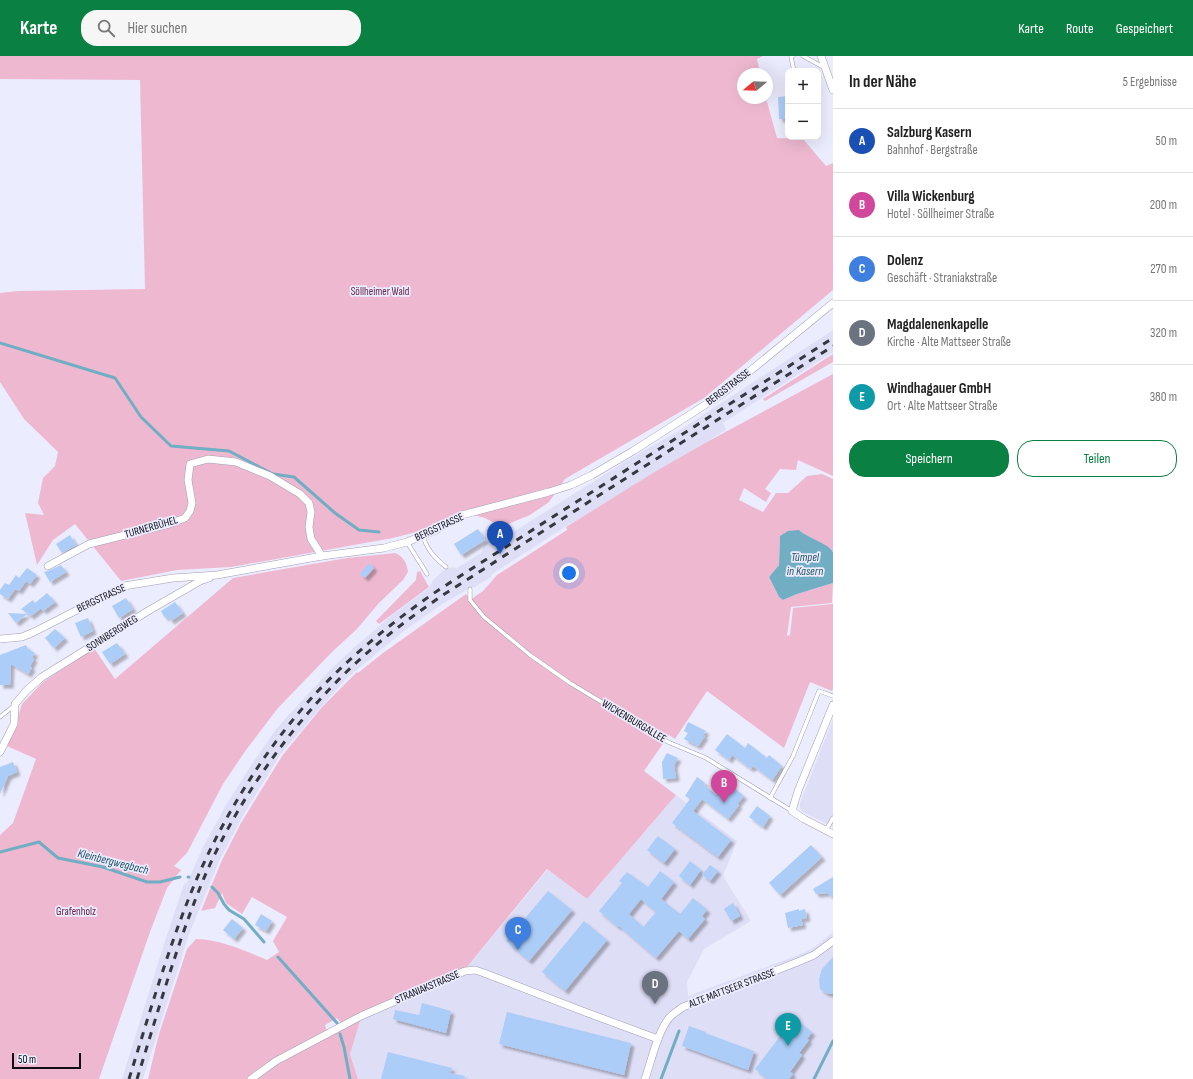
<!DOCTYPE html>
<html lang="de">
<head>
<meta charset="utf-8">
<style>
  :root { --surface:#fff; --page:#f6f6f6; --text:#222; --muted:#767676; --line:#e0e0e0; --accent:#0b8043 }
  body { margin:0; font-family:"Sofia Sans Condensed",sans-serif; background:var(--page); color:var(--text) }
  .controls { position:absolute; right:12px; top:12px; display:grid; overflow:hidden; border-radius:8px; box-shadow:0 4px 16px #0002 }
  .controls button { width:36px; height:36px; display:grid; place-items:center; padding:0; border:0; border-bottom:1px solid var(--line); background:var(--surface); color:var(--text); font:20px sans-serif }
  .compass { position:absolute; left:737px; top:12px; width:36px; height:36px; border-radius:50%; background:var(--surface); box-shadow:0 4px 16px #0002; rotate:251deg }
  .scale { position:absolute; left:12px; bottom:10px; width:69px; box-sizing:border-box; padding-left:4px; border:2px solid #0f0f15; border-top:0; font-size:11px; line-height:14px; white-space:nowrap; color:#0f0f15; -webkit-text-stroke:3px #ececff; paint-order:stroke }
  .you { position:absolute; left:569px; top:517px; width:14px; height:14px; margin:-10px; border:3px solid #fff; border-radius:50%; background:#1a73e8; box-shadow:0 0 0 6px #1a73e833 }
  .badge { display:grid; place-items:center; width:26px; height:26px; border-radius:50%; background:var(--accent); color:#fff; font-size:13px; font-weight:700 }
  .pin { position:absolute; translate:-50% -33px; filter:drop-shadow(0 1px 2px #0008) }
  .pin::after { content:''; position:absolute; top:21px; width:14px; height:12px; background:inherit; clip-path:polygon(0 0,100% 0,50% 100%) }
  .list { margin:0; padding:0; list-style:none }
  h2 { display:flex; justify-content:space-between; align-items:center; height:52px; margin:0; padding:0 16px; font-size:17px }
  h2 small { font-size:13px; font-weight:400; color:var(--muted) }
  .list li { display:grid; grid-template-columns:26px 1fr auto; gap:12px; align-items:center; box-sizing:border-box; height:64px; padding:0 16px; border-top:1px solid var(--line) }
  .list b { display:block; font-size:15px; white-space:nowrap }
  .list p { margin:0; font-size:13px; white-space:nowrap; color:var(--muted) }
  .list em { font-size:13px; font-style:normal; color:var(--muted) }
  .actions { display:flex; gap:8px; padding:12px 16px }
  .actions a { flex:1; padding:9px 0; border:1px solid var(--accent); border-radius:16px; text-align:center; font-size:14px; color:var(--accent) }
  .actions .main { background:var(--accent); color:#fff }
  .icon { flex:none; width:22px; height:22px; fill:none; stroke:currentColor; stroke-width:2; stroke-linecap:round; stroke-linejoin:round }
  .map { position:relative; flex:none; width:833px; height:1023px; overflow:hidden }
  header { display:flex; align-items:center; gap:24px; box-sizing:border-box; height:56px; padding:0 20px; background:var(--accent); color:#fff }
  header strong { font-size:19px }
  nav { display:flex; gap:22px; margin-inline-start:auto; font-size:14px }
  .search { width:280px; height:36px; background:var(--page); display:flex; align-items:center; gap:10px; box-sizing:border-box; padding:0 14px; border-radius:16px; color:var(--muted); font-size:15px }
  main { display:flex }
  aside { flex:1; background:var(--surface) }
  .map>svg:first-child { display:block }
  .built { fill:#dedef7 }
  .green { fill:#eeb9d0 }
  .water { fill:#71aec3 }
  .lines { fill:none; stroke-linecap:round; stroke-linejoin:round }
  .stream { stroke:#71aec3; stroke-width:3 }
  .building { fill:#abcdf7; fill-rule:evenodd; filter:url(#shadow) }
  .service-casing { stroke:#a09fb1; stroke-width:4.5 }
  .minor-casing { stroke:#a09fb1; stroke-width:8 }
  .service { stroke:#fff; stroke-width:3.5 }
  .minor { stroke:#fff; stroke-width:7 }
  .rail { stroke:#373740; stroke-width:3; stroke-dasharray:7 7; stroke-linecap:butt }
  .labels { text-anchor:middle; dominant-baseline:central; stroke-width:3.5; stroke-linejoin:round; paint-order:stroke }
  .park-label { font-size:11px; fill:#632445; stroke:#ececff }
  .street-label { font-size:11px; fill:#0f0f15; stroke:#ececff }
  .water-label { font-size:12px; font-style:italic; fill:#1d5060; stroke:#ececff }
</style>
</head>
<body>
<header>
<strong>Karte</strong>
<div class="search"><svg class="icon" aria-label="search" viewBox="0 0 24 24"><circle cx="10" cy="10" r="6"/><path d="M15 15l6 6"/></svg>Hier suchen</div>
<nav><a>Karte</a><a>Route</a><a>Gespeichert</a></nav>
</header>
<main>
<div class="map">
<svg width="833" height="1023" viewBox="0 0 833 1023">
  <defs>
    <filter id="shadow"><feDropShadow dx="3.5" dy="3.5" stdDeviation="1" flood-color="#0004"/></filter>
  </defs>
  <rect width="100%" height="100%" fill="#ececff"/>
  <g class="built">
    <path d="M833 274V296L723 367 726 374 565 471 492 518 491 521 475 531 468 533 441 549 404 575 347 622 321 651 280 699 244 758 220 803 188 881 143 1023H122L164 888 184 828 188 825 203 791 226 749 252 708 276 673 331 613 357 589 391 560 429 532 433 524 444 514 452 511 457 512 481 497 485 487 497 481H505L641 396 677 376Z"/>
    <path d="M833 663V771L803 756 800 752V747Z"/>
    <path d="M676 739 737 785 723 820 751 865 704 893 687 926 688 940 798 899 812 893 833 876V1023H358L350 998 361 962 459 921 548 813 587 843Z"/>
  </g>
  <g class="green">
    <path d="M0 0H763L757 3 760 18H743V42H766L777 82 803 83 826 110 833 107V234L704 342 565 423 549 446 530 459 501 471 485 462 462 456 428 473 393 482 231 511 177 514 121 525 75 468 53 484 37 509 25 457 44 459 38 447 43 422 55 410 58 396 24 363 0 326V237L18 235 145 233 140 24 0 23Z"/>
    <path d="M833 298V306L765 345 763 343Z"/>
    <path d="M833 318V420L798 404 796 414 780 413 765 433 771 437 766 446 744 432 739 444 763 456 776 437H788L807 420 822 418 833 423V497C825 485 809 484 799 474L780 480 779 509 769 521 779 541 783 544 797 538 833 527 832 547 791 551 787 580 790 579 793 552 833 548V633L832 635 810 626 784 692 707 635 675 683 669 679 644 715 676 739 587 843 547 813 467 911 341 967 337 962 325 969 329 981 361 962 350 998 358 1023H148L159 978 187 893 196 883C222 884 243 894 267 904L279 896 273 885 287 861 252 841 242 858 226 847 222 837 215 852 201 855 222 804 241 767 282 700 322 651 357 616 358 617 383 597 466 538 470 544 483 535 497 519 567 474 566 471 653 417 705 387Z"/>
    <path d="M395 497C403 500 407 507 408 516L403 524 379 547 356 574 333 595 278 652 246 694 223 728 187 797 174 810 181 814 167 832 150 876 99 1023H0V779L13 767 36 703 7 690 16 668 22 648 43 626 94 592 115 623 233 522 347 502Z"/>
    <path d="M420 515 429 531 379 568 376 565 416 524 417 516Z"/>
  </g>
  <path class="water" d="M799 474C807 482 831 488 833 497 833 505 833 518 833 527L797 538 783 544 779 541 769 521 779 509 780 480 788 475Z"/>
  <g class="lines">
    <g class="stream">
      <path d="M0 287 115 322 141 361 171 390 229 395 273 418 294 421 335 457 359 474 379 476"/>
      <path d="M0 796 39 786 58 802 103 811 147 826H160L180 821"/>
      <path d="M188 821H189"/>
      <path d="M212 831 218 837 224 848 229 854 244 863 264 886"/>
      <path d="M278 901 337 967"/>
      <path d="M340 978 344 991 350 1023"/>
      <path d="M661 1023 679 975"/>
      <path d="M814 1023 833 985"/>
    </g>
  </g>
  <g class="building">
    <path d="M788 40V63H779L778 41Z"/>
    <path d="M478 473 485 484 461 499 454 488Z"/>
    <path d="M70 479 76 489 62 497 56 488Z"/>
    <path d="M369 507 374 512 365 522 360 518Z"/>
    <path d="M61 509 66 516 50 526 44 516 50 514Z"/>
    <path d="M27 512 37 519 30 528 26 525 19 535 15 533 8 543 0 538V534L5 527 9 529 16 519 19 522Z"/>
    <path d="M47 537 55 546 43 555 41 552 31 560 21 553 33 544 35 547Z"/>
    <path d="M126 542 133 553 119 562 112 550Z"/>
    <path d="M175 546 183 557 171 565 167 560 165 562 161 555Z"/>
    <path d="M8 557 27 558 16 567Z"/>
    <path d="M88 562 93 575 81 581 75 567Z"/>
    <path d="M55 573 65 582 54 592 45 582Z"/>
    <path d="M117 587 125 598 110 608 102 596Z"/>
    <path d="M26 589 28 593 35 597 32 601 34 603 30 610 32 612 28 618 11 608 10 629H0V599Z"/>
    <path d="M688 666 706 675 703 679 705 680 698 690 684 683 688 677 684 675Z"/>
    <path d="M727 678 745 692 748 687 767 702 769 699 782 710 772 724 753 710 751 713 732 699 729 704 715 694Z"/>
    <path d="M667 697 678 702 674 709 676 722 663 723 662 706Z"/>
    <path d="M13 706 17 716 8 720 0 738V711Z"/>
    <path d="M697 721 705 727 704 729 716 739 727 726 744 740 737 748 739 749 728 763 702 743 693 755 731 784 718 801 672 767 690 743 685 740Z"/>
    <path d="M757 750 770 760 763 771 749 761Z"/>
    <path d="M658 780 675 793 664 807 647 794Z"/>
    <path d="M811 789 822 801 780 839 769 827Z"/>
    <path d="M690 805 701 814 690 829 679 820Z"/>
    <path d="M710 809 718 815 710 825 702 819Z"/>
    <path d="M660 815 674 826 661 843 680 858 693 842 707 854 702 860 705 863 688 883 679 875 656 902 619 870 618 871 599 855 622 827 619 825 627 816 648 831ZM641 843 656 856 643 871 629 858Z"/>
    <path d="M833 821V842L827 837 816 838 813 833Z"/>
    <path d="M548 835 572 854 529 905 506 885Z"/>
    <path d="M733 847 740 860 731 865 724 853Z"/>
    <path d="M799 853V855L805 853 807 862 801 863 803 869 788 872 785 857Z"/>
    <path d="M261 858 272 865 266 875 255 869Z"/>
    <path d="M232 863 243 872 234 883 223 874Z"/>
    <path d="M584 865 607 884 565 935 542 916Z"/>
    <path d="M833 901V938L826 937 820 933 819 923 822 913Z"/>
    <path d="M422 947 451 955 446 977 393 963 395 954 419 959Z"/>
    <path d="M507 956 631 987 624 1019 499 988Z"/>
    <path d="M794 962 812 976 807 983 809 984 799 997 802 999 790 1016 793 1018 789 1023H767L755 1013Z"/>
    <path d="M689 970 706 976 705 977 754 995 748 1014 682 990Z"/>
    <path d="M388 996 452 1012 450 1017 465 1020 464 1023H381Z"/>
  </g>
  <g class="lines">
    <defs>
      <g id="service">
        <path d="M793 0 791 1 794 15"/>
        <path d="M803 0 823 11"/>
        <path d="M423 479C426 493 435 502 446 511"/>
        <path d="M407 486 427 518"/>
        <path d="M470 533V544L484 561 530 599 570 627 668 686 706 702 792 755"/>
        <path d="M0 661 15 649"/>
        <path d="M770 742 793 700 819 635 833 640"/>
        <path d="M826 774 833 762"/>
      </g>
      <g id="minor">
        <path d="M821 0 833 34"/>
        <path d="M48 510 89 488 169 468 185 462 190 455 192 447 188 424 190 408 208 403 236 406 270 420 300 438 309 447 311 456 309 471 311 483 322 500"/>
        <path d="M0 583 22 581 34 576 124 530 173 522 217 519 322 500 384 492 407 486 436 474 462 459 549 436 571 429 592 419 633 395 722 338 833 247"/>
        <path d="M833 649 798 735 792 755 804 763 833 778"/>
        <path d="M0 696 14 668 15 648 27 634 42 621 148 555 200 525 209 522"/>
        <path d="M251 1023 276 1005 361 960 465 915 475 914 484 917 585 956 658 983"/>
        <path d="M645 1023C651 1006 658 974 670 961 674 957 679 954 683 951L800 905 814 899 833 885"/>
      </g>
    </defs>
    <use href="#service" class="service-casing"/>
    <use href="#minor" class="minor-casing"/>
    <use href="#service" class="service"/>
    <use href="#minor" class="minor"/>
    <g class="rail">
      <path d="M129 1023C150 956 170 885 198 820 227 754 268 689 317 636 354 597 396 563 440 533L833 282"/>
      <path d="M137 1023C158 956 177 887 204 822 240 737 305 649 375 590 397 571 420 555 443 539L833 290"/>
    </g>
  </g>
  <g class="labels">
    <g class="park-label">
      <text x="380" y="235">Söllheimer Wald</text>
      <text x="76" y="855">Grafenholz</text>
    </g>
    <g class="street-label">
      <text transform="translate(728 331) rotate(-37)">BERGSTRASSE</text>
      <text transform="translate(151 471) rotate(-16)">TURNERBÜHEL</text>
      <text transform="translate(439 471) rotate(-25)">BERGSTRASSE</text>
      <text transform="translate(101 542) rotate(-25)">BERGSTRASSE</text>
      <text transform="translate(112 577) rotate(-32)">SONNBERGWEG</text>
      <text transform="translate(634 665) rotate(31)">WICKENBURGALLEE</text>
      <text transform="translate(427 931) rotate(-23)">STRANIAKSTRASSE</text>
      <text transform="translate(732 932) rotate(-21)">ALTE MATTSEER STRASSE</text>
    </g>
    <g class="water-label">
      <text x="805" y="501">Tümpel<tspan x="805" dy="14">in Kasern</tspan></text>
      <text transform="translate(113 806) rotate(14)">Kleinbergwegbach</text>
    </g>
  </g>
</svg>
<div class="controls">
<button>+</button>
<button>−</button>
</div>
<svg class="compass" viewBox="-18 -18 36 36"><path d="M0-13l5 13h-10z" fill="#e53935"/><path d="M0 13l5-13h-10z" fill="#767676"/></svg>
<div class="scale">50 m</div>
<div class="you"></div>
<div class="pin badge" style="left:500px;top:498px;background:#1a4fb4">A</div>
<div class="pin badge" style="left:724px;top:747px;background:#d1479c">B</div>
<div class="pin badge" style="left:518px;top:894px;background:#3f7fe0">C</div>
<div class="pin badge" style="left:655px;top:948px;background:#6b7280">D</div>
<div class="pin badge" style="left:788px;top:990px;background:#0f9aa8">E</div>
</div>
<aside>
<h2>In der Nähe<small>5 Ergebnisse</small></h2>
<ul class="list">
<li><span class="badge" style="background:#1a4fb4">A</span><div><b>Salzburg Kasern</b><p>Bahnhof · Bergstraße</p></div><em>50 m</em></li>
<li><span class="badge" style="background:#d1479c">B</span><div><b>Villa Wickenburg</b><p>Hotel · Söllheimer Straße</p></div><em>200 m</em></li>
<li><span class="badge" style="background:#3f7fe0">C</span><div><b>Dolenz</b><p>Geschäft · Straniakstraße</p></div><em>270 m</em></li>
<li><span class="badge" style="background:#6b7280">D</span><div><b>Magdalenenkapelle</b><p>Kirche · Alte Mattseer Straße</p></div><em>320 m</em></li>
<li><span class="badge" style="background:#0f9aa8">E</span><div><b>Windhagauer GmbH</b><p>Ort · Alte Mattseer Straße</p></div><em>380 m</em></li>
</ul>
<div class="actions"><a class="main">Speichern</a><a>Teilen</a></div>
</aside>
</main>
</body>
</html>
